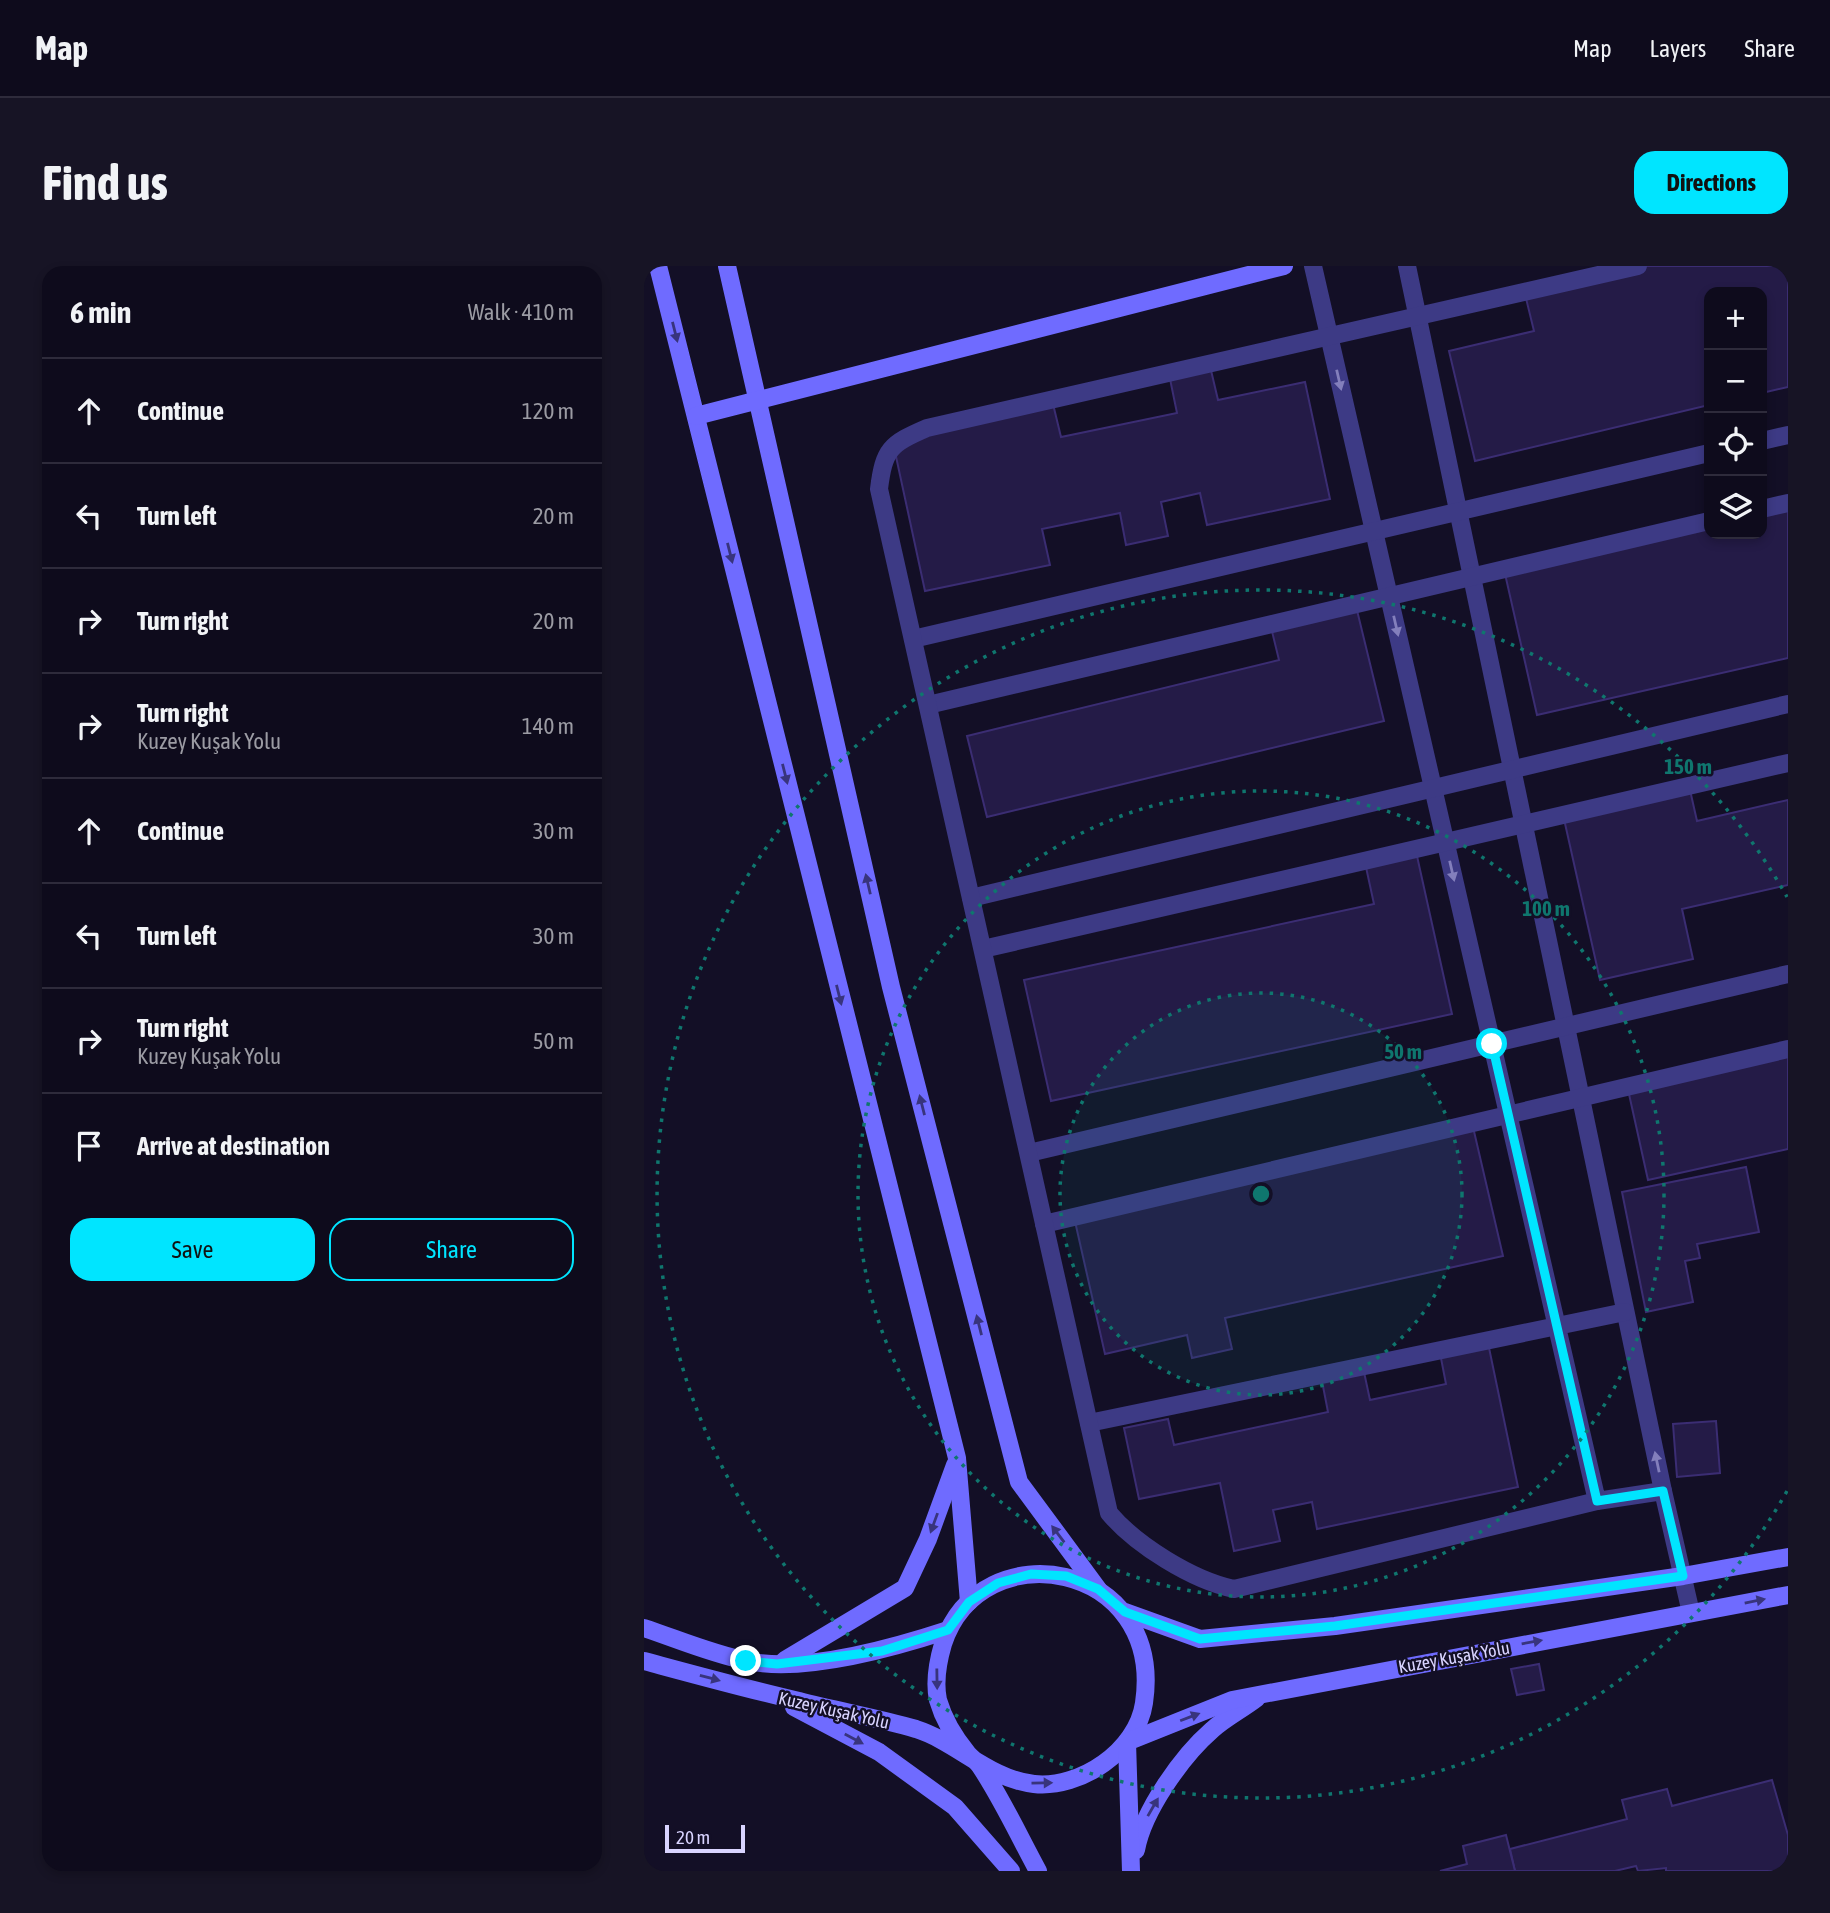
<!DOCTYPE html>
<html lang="en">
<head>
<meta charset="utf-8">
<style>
  :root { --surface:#0e0b1c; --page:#171425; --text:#f1f3f6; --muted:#9b9ba3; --line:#2e2b3b; --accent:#00e5ff }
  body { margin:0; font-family:"Asap Condensed",sans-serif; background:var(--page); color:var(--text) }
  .controls { position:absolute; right:21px; top:21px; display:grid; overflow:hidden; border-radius:14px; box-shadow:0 4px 10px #0003 }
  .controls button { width:63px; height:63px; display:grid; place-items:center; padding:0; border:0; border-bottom:2px solid var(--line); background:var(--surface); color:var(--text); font:35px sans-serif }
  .scale { position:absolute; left:21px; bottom:18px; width:80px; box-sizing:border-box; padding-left:7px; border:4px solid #d9d4ff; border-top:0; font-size:19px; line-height:24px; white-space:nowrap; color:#d9d4ff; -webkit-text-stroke:5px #130f26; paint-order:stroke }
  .stop { position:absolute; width:21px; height:21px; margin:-16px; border:5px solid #00e5ff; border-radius:50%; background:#fff }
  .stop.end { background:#00e5ff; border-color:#fff; box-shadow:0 2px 7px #0008 }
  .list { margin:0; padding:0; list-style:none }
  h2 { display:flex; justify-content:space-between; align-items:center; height:91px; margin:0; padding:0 28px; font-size:30px }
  h2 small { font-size:23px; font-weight:400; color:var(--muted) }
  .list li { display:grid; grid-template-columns:46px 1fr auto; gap:21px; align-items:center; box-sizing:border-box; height:105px; padding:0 28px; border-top:2px solid var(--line) }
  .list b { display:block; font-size:26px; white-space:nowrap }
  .list p { margin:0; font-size:23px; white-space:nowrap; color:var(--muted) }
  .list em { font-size:23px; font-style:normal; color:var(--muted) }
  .actions { display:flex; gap:14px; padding:21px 28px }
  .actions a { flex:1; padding:16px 0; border:2px solid var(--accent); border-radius:21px; text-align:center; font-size:24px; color:var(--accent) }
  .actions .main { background:var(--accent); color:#111 }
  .icon { flex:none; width:38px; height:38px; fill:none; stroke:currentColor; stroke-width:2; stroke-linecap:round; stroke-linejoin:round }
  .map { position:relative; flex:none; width:1144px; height:1605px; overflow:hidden; border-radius:21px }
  header { display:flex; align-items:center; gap:42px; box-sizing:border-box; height:98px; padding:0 35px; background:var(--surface); border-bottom:2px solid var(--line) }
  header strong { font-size:33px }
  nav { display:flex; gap:38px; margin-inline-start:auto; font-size:24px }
  .intro { display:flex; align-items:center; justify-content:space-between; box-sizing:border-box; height:168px; padding:0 42px }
  h1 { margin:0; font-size:49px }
  .button { padding:18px 32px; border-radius:21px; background:var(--accent); color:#111; font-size:24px; font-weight:700 }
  main { display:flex; gap:42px; padding:0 42px }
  aside { flex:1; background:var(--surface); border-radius:21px; box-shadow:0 4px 10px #0003 }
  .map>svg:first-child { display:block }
  .building { fill:#241b47; stroke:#3b2d73; stroke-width:2 }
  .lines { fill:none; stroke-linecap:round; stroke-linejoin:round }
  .street { stroke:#3d3a85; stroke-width:18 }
  .secondary { stroke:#6f6bff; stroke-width:18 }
  .oneway { fill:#38347d }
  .oneway2 { fill:#837fbc }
  .route { stroke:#00e5ff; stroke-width:9 }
  .ring { fill:none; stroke:#0f766e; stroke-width:3.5; stroke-dasharray:3.5 7 }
  .labels { text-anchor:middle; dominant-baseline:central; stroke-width:5; stroke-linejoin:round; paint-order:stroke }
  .street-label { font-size:18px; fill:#d9d4ff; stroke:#130f26 }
  .centre { fill:#0f766e; stroke:#130f26; stroke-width:3.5 }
  .ring-label { font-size:21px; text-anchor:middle; font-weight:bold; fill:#0f766e; stroke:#130f26; stroke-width:5; stroke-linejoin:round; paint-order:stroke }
</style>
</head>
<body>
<header>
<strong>Map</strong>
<nav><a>Map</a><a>Layers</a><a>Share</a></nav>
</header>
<div class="intro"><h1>Find us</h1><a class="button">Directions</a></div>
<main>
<aside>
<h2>6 min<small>Walk · 410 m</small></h2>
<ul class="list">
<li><svg class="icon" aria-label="ahead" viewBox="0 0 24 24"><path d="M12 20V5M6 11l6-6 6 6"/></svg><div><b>Continue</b></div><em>120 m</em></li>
<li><svg class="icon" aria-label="left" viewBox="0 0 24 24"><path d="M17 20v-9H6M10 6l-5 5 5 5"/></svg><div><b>Turn left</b></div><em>20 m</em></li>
<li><svg class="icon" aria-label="right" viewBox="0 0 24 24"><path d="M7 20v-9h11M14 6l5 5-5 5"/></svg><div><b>Turn right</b></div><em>20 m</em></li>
<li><svg class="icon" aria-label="right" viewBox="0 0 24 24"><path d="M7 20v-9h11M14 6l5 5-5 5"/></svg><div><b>Turn right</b><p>Kuzey Kuşak Yolu</p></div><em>140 m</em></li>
<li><svg class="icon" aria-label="ahead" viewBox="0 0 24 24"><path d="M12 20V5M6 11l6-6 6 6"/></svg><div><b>Continue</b></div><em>30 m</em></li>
<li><svg class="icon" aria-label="left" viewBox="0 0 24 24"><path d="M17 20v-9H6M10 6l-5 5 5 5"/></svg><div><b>Turn left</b></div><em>30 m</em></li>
<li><svg class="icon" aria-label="right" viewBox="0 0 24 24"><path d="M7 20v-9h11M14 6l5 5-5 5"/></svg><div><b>Turn right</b><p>Kuzey Kuşak Yolu</p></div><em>50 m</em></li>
<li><svg class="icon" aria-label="arrive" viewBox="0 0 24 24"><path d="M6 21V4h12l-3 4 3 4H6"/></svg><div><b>Arrive at destination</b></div></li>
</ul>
<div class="actions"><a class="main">Save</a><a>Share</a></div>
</aside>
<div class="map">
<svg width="1144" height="1605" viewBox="0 0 1144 1605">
  <rect width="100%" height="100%" fill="#130f26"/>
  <g class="building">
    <path d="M963 0H1144V121L1118 127V26H1065V139L831 195 805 85 890 65 879 20Z"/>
    <path d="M566 100 574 134 661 116 686 233 563 259 556 227 517 236 524 270 482 279 476 247 398 263 406 299 281 325 248 172 409 138 417 171 533 147 525 108Z"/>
    <path d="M1144 234V392L893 449 859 299 1065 252V268H1118V240Z"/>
    <path d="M710 332 740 455 343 551 323 470 635 394 625 353Z"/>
    <path d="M1046 524 1053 555 1144 534V619L1038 643 1049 693 956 714 920 553Z"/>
    <path d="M771 581 808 748 407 835 380 714 730 638 720 592Z"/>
    <path d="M1144 784V883L1004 914 983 819Z"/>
    <path d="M829 861 859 990 581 1052 588 1083 548 1092 543 1069 461 1088 430 951Z"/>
    <path d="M1102 901 1115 966 1053 978 1056 992 1041 995 1049 1036 1002 1046 978 926Z"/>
    <path d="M844 1077 874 1221 673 1263 668 1236 629 1244 636 1275 590 1285 576 1217 495 1233 480 1162 524 1153 530 1179 684 1146 678 1115 720 1106 726 1134 802 1118 796 1087Z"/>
    <path d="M1072 1155 1076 1207 1033 1211 1029 1158Z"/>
    <path d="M895 1398 900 1424 873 1429 867 1403Z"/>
    <path d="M1128 1514 1144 1569V1605H1022V1602L994 1605 992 1600 971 1605H871L866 1583 983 1553 978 1534 1023 1523 1028 1540Z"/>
    <path d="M862 1569 871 1605H796L823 1598 819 1580Z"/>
  </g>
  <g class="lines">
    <g class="street">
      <path d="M669 0 953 1235 1019 1225 763 0"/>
      <path d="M1118 175 1144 169"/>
      <path d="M1118 243 1144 237"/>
      <path d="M269 373 1065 187"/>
      <path d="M284 439 1065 255"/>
      <path d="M327 632 1144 438"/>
      <path d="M339 683 1144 497"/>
      <path d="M385 887 1144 708"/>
      <path d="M400 958 1144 783"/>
      <path d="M445 1157 981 1046"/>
      <path d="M1019 1225 1047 1347"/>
      <path d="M953 1235 590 1323C548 1314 492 1279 465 1247L235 223C240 183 246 178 283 162L994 0"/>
    </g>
    <g class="secondary">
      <path d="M14 0 313 1192 325 1336"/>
      <path d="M83 0 247 721 375 1216 454 1323"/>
      <path d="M52 150 640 0"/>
      <path d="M481 1346 556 1373 691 1360 1039 1310 1144 1291"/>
      <path d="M0 1362C33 1373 68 1388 103 1395 159 1407 249 1382 304 1364"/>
      <path d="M141 1394 261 1322 284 1273 311 1199"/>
      <path d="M0 1395C52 1409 103 1423 155 1435 193 1445 234 1452 272 1463 313 1476 345 1513 390 1518 436 1523 493 1485 500 1437 521 1295 337 1263 299 1378 294 1395 290 1415 294 1434 300 1455 310 1471 324 1488 328 1493 333 1495 336 1500 358 1533 375 1570 394 1605"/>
      <path d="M150 1441 235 1486 311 1541 367 1605"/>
      <path d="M492 1584C499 1545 538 1490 568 1464 581 1452 599 1443 613 1432"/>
      <path d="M487 1605 483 1476 588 1434 1144 1329"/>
    </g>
  </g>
  <defs><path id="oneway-solid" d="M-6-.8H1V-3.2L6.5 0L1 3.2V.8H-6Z" transform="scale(1.75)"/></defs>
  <g class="oneway">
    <use href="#oneway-solid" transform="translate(31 66) rotate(76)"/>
    <use href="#oneway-solid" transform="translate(86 287) rotate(76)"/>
    <use href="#oneway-solid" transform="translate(141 508) rotate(76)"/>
    <use href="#oneway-solid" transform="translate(224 618) rotate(-103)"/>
    <use href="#oneway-solid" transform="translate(195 729) rotate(76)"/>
    <use href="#oneway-solid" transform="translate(278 839) rotate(-104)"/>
    <use href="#oneway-solid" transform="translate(335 1059) rotate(-104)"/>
    <use href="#oneway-solid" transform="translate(290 1257) rotate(110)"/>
    <use href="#oneway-solid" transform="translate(414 1268) rotate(-127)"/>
    <use href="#oneway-solid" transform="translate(1111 1335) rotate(-11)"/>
    <use href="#oneway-solid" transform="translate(888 1376) rotate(-10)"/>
    <use href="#oneway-solid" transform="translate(66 1412) rotate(15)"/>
    <use href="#oneway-solid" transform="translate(293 1413) rotate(89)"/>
    <use href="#oneway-solid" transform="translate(546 1451) rotate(-21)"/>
    <use href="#oneway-solid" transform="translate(210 1473) rotate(28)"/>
    <use href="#oneway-solid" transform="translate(398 1517) rotate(-1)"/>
    <use href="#oneway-solid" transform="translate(509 1541) rotate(-60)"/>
  </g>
  <g class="oneway2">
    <use href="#oneway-solid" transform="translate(695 114) rotate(77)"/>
    <use href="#oneway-solid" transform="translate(752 360) rotate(77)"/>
    <use href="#oneway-solid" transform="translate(808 605) rotate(77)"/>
    <use href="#oneway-solid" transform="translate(1013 1196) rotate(-102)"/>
  </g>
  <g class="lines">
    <path class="route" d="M102 1395 133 1398 238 1385 304 1364 325 1336 354 1317 387 1308 422 1310 454 1323 481 1346 556 1373 691 1360 1039 1310 1019 1225 953 1235 848 778"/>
  </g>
  <circle cx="617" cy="928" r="201" fill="#0f766e" fill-opacity=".12"/>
  <g class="ring">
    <circle cx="617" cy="928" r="201"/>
    <circle cx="617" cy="928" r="403"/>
    <path d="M1143 1225A604 604 0 1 1 1143 631"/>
  </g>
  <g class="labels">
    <g class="street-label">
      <text transform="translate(810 1391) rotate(-10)">Kuzey Kuşak Yolu</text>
      <text transform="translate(190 1444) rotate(13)">Kuzey Kuşak Yolu</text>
    </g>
  </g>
  <circle cx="617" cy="928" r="10" class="centre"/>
  <g class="ring-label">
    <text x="1044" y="508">150 m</text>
    <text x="902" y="650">100 m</text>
    <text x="759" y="793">50 m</text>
  </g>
</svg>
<div class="controls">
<button>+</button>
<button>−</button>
<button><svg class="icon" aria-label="locate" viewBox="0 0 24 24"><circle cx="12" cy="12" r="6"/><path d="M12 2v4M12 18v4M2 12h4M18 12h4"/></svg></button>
<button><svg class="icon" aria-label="layers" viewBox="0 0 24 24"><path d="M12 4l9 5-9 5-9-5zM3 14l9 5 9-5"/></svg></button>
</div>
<div class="scale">20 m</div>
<div class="stop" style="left:848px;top:778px"></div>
<div class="stop end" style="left:102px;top:1395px"></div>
</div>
</main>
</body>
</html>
